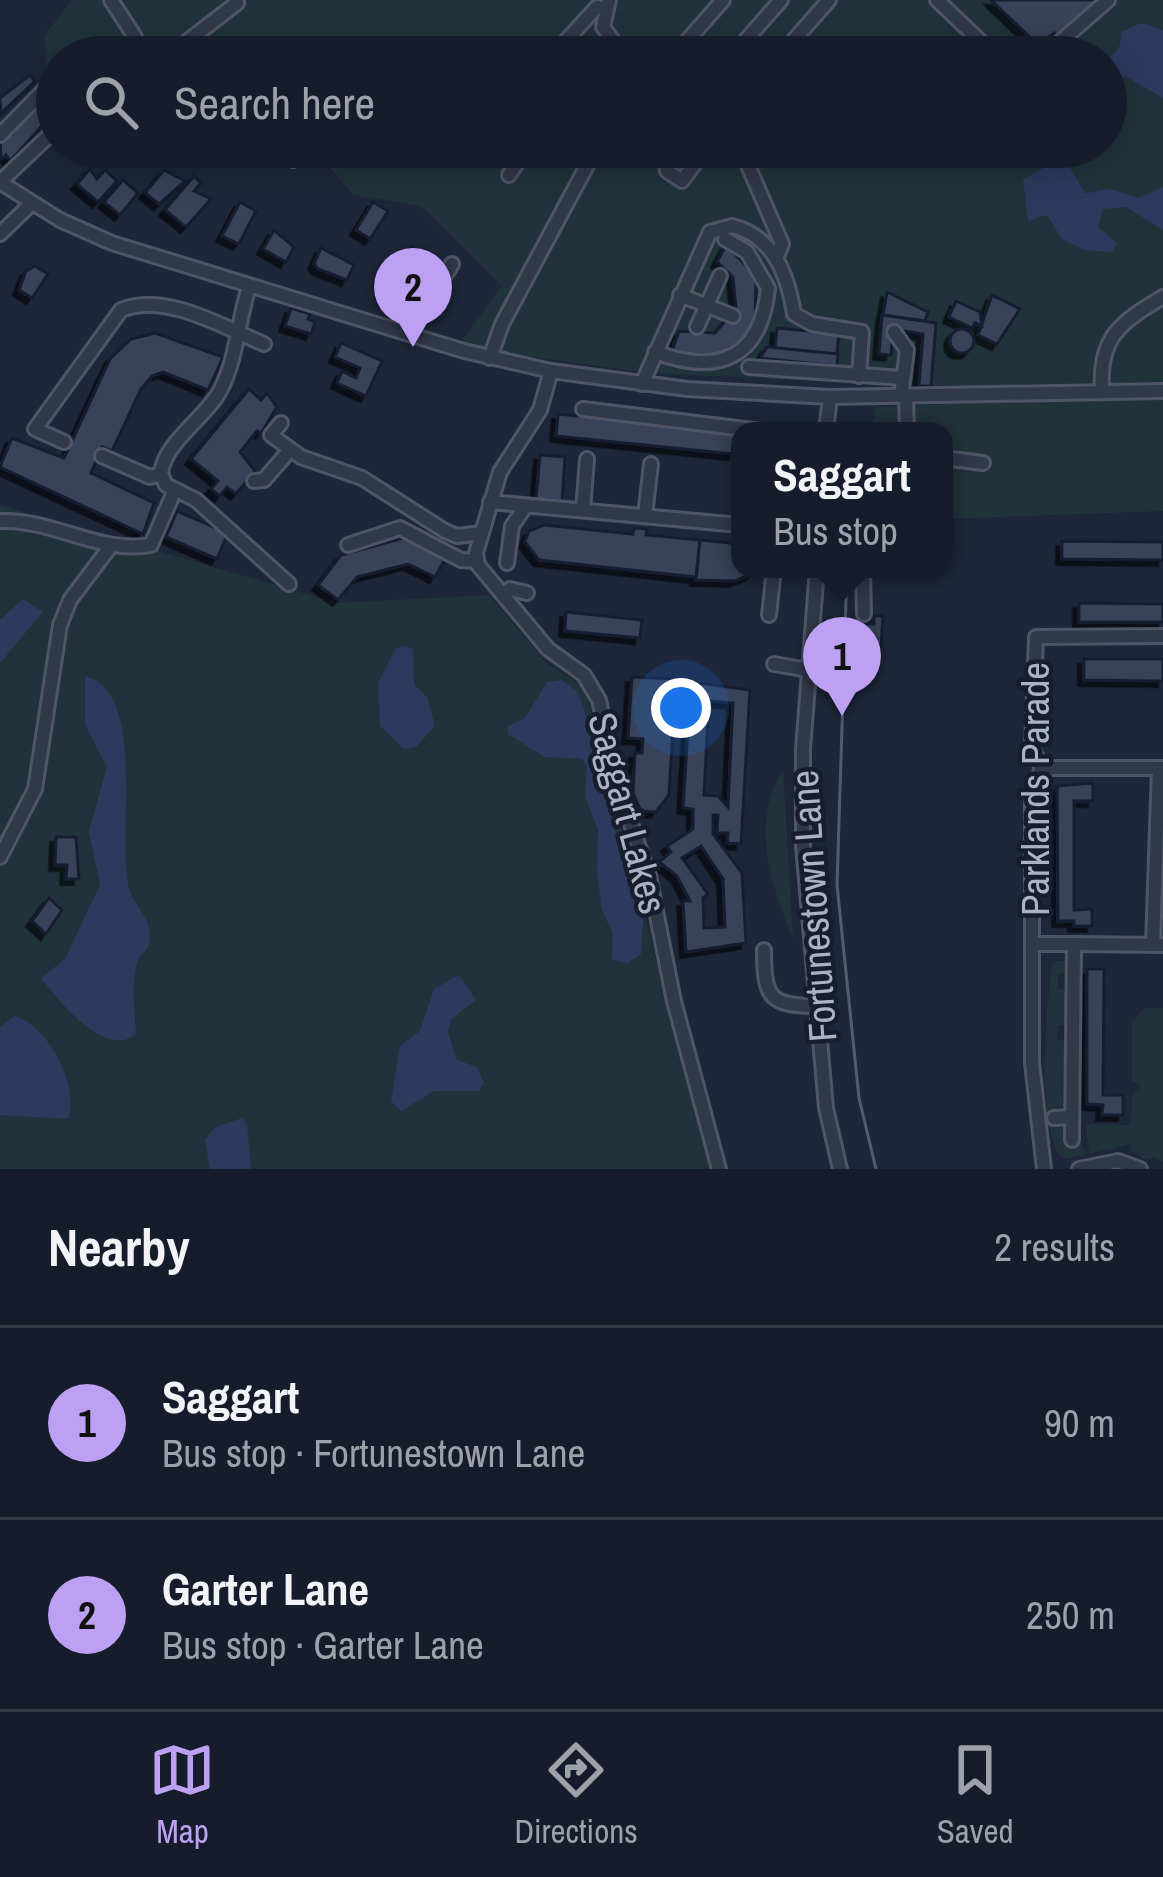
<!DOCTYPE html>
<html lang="en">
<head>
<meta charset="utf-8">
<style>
  :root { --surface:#161c2b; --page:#1f2533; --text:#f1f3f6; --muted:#9ea1a9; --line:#353a47; --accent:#bca0f2 }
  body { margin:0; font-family:"Archivo Narrow",sans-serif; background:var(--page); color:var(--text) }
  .you { position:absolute; left:681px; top:708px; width:42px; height:42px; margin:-30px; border:9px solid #fff; border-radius:50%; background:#1a73e8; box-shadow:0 0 0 18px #1a73e833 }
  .badge { display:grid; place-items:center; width:78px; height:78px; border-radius:50%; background:var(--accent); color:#111; font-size:39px; font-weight:700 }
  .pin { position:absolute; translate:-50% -99px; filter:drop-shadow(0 3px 6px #0008) }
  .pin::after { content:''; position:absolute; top:63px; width:42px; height:36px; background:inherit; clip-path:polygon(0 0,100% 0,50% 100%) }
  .popup { position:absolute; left:731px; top:422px; width:222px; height:156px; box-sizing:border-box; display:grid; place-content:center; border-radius:24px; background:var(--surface); filter:drop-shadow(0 3px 9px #0005); font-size:39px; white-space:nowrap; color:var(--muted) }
  .popup b { font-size:45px; color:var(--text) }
  .popup::after { content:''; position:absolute; left:50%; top:100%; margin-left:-24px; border:24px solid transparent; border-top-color:var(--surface) }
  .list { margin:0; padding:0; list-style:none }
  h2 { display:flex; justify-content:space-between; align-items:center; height:156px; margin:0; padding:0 48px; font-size:51px }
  h2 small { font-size:39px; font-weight:400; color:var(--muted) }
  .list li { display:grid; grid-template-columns:78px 1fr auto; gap:36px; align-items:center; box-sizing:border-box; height:192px; padding:0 48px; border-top:3px solid var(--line) }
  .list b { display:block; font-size:45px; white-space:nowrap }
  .list p { margin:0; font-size:39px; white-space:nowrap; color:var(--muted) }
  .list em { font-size:39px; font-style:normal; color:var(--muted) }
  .icon { flex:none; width:66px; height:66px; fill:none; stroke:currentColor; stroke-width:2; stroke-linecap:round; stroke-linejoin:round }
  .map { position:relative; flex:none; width:1163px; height:1169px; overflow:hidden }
  .search { position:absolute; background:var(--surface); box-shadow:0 6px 30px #0003; left:36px; right:36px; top:36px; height:132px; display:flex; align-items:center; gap:30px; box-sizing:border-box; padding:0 42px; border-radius:66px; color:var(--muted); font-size:45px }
  .sheet { height:540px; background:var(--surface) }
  nav { display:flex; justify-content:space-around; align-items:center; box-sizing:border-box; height:168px; border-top:3px solid var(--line); background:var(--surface); font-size:33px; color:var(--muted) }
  nav a { display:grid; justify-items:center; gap:6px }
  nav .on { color:var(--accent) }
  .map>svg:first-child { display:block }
  .green { fill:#20333a }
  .water { fill:#2c3a5e }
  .building { fill:#394259; stroke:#191f30; stroke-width:3; fill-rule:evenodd; filter:url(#shadow) }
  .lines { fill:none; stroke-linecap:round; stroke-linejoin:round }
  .minor-casing { stroke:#4f5567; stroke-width:18 }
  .minor { stroke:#313849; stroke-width:12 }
  .tram { stroke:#535b71; stroke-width:3 }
  .labels { text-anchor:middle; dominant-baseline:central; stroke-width:9; stroke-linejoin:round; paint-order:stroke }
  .street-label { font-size:39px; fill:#abb2c6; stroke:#171d2d }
</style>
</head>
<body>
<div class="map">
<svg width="1163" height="1169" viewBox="0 0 1163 1169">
  <defs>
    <filter id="shadow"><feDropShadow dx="-5.5" dy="5.5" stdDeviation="0" flood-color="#0009"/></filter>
  </defs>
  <rect width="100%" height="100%" fill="#1e2639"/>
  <g class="green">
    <path d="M72 0H1163V382L926 386 650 373 477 350 460 344 502 286 421 206 353 195 314 149 288 167 246 147H1106V57H57V80L46 64 44 36Z"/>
    <path d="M1140 396 1163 399V511L944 519V431H872L875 407Z"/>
    <path d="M0 505 337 603 489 595 547 664 583 686 589 701 710 1169H0Z"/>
    <path d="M783 771 793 939C772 889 749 821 783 771Z"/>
    <path d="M1053 961H1068V974H1058V989H1068L1067 1025H1058L1057 1040 1068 1041 1067 1103 1054 1112V1121L1065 1128 1067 1142H1081L1086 1155 1064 1159C1035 1140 1046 996 1053 961Z"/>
    <path d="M1145 1008H1163V1162L1155 1157 1146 1160 1131 1151V1144L1089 1154 1086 1124 1131 1125 1132 1095 1141 1086 1132 1081V1020Z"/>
  </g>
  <g class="water">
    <path d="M1141 23 1163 30V98L1125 76 1106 105V64L1120 46 1121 32Z"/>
    <path d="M1051 147H1074L1069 166 1085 193 1110 189 1139 198 1163 187V230L1126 207 1103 209 1098 227 1117 243 1112 252 1084 250 1062 239 1047 215 1028 221 1023 179 1042 169Z"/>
    <path d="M23 599 43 612 0 663V620Z"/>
    <path d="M406 646 413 649 414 684 427 697 435 726 416 747 404 749 380 726 378 683 396 648Z"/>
    <path d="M85 676C148 690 116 837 129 888 134 906 150 916 150 937 150 951 143 950 138 961 130 983 135 1011 136 1034 106 1060 59 1001 41 978L65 959 100 885 89 831 107 767 85 724Z"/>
    <path d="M561 680 577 691 584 709 630 887 643 920 641 954 628 963 612 960 613 934 602 910 597 871 598 830 585 796 587 766 582 759 545 757 508 734V726L525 718 547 682Z"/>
    <path d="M459 975 476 1000 451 1019 448 1032 456 1059 478 1068 484 1083 479 1091H434L401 1111 391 1101 400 1046 420 1031 434 989Z"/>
    <path d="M15 1016C49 1027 79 1085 68 1119L0 1115V1027Z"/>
    <path d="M242 1118 247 1124 251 1169H210L205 1140 214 1128Z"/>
  </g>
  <g class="building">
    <path d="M991 0H1100L1062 40 1054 33 1038 45Z"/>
    <path d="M30 75 35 81 1 113 0 98Z"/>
    <path d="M36 103 50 117 10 161 6 155 1 159 0 139 12 134 8 130Z"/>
    <path d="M90 169 97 179 105 170 117 181 98 202 77 184Z"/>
    <path d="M164 170 185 181 159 204 145 193Z"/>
    <path d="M194 176 201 183 194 191 211 199 186 227 165 210Z"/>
    <path d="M123 180 138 193 120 215 104 202Z"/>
    <path d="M240 202 256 211 239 244 222 236Z"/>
    <path d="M373 202 388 211 370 239 356 230Z"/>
    <path d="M274 230 294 247 286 262 263 249Z"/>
    <path d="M726 245 756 276 755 323 747 337 721 354 682 356 672 351 679 331 715 333 736 309 733 277 717 262Z"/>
    <path d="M412 246 432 258 420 273 402 261Z"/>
    <path d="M321 248 354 265 347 280 318 269 314 264Z"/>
    <path d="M402 261 421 274 410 289 392 277Z"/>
    <path d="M35 266 48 274 32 298 19 290 26 271Z"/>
    <path d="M392 277 411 290 400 305 382 293Z"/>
    <path d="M887 292 928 312 925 321 883 315Z"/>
    <path d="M992 295 1020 309 997 344 978 335Z"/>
    <path d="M956 301 980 312 982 326 975 323 972 328 949 317Z"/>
    <path d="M291 308 310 314 308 319 315 322 311 334 285 326Z"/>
    <path d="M882 315 936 323 931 386H919L923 334 893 329 891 355 879 354Z"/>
    <path d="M777 328 839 334 837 354 775 348Z"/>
    <circle cx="962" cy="341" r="12"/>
    <path d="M155 333 223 357 208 390 163 372 152 376 141 389 112 451 102 447 91 473 154 503 143 534 0 467 12 438 64 458 110 359 131 339Z"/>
    <path d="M341 343 382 361 366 396 337 383 342 371 356 378 360 368 335 357Z"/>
    <path d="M767 347 838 354 837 366 760 358Z"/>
    <path d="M249 389 261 400 267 393 277 407 261 433 257 431 240 452 255 471 236 494 227 487 220 496 211 489 218 481 191 459Z"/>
    <path d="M558 414 736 432 734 454 556 436Z"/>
    <path d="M540 455 565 457 562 501 536 499Z"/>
    <path d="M177 511 228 533 217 559 166 537Z"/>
    <path d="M544 525 633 534 634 528 647 529 646 535 700 540 696 577 539 560 525 542 529 531Z"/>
    <path d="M407 537 447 556 435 577 408 564 357 577 338 600 318 585 341 555Z"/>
    <path d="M700 540 740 544V569H754L752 574 735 581 696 580Z"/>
    <path d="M1062 541 1163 542V560L1062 559Z"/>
    <path d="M1079 603 1163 604V622H1079Z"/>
    <path d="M566 612 642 620 640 638 565 631Z"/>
    <path d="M874 616H883L880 663 860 662 862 623 874 624Z"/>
    <path d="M1084 659H1163V681L1084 680Z"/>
    <path d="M632 677 676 679 669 795 656 812 641 811 633 793 635 753H642L643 739 628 738Z"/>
    <path d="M691 682 750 690 741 844 727 843 728 833H717L718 815H713V834L742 873 746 943 686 952 683 901H690L677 876 659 862 671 852 667 846 693 829V809L683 808ZM709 701 733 703 728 807 718 796 704 795ZM701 846 723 879 725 927 704 928 703 898 708 894 682 858Z"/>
    <path d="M1093 783V801H1074V910L1092 909V926H1074V921H1058L1057 786Z"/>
    <path d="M56 837H76L79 879H66L67 865H55Z"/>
    <path d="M49 898 62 910 46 934 32 921Z"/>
    <path d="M1087 969H1104L1103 1095H1123V1115H1102L1103 1105 1087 1104Z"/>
  </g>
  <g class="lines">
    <defs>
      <g id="minor">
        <path d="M111 0 135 37 139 57"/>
        <path d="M609 0 603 27 625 57"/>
        <path d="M937 0 997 57"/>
        <path d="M167 57 237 3"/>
        <path d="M576 57 562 45 597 7 606 8"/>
        <path d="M673 57 723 0"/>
        <path d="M731 57 781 0"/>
        <path d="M779 57 829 0"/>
        <path d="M1043 57 1108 0"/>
        <path d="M57 128 0 182 60 220 112 243 464 351 551 371 687 389 830 397 1163 391"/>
        <path d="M0 135 45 89"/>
        <path d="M257 147 293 160"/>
        <path d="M664 147 667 171 682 181 707 147"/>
        <path d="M743 154 782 244 776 259"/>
        <path d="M509 175 528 147"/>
        <path d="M0 234 31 204"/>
        <path d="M680 295 733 316"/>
        <path d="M697 327 720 276"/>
        <path d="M894 332 907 350 901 396"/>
        <path d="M409 334 452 264"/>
        <path d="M655 352C719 376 761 358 768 288L747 252 725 239"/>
        <path d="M490 358 502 324 597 147"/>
        <path d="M749 367 903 378"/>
        <path d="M551 371 540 410 500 472 476 553 478 565 548 649 584 675 599 700 618 786 649 876 674 1001 719 1169"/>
        <path d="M642 384 710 232 732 226C774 236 788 276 794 314L812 324 862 332 859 376"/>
        <path d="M1102 388C1099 337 1121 322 1163 297"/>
        <path d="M906 396 907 431"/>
        <path d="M583 409 761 431"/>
        <path d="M281 423 271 435 301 457 362 478 445 531 457 536 482 533"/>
        <path d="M826 431 830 397"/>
        <path d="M64 442 35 429 121 310C166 292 223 327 264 344"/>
        <path d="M102 456 150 477 161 474 166 485 196 500 289 584"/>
        <path d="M944 458 983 463"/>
        <path d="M161 474C164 442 207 417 221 389 237 357 238 321 249 287"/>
        <path d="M254 481 264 480 289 451"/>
        <path d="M490 502 740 525"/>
        <path d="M583 510 587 459"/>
        <path d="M645 516 651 464"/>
        <path d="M0 521C54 519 98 554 151 545L174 492"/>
        <path d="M348 545 400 528 461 560 477 561"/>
        <path d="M507 563 512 526 525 507"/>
        <path d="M863 569 864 614"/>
        <path d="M504 594 510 589 527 593"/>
        <path d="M769 615 774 569"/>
        <path d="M774 664 808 670"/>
        <path d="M1042 768 1032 794V1063L1044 1169"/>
        <path d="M1042 768 1032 748 1036 637 1163 636"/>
        <path d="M1042 768H1163"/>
        <path d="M0 857 35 789 60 625 70 600 110 547"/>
        <path d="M1034 944H1074L1072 1140"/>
        <path d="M1074 944 1163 945"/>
        <path d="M1153 945 1159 768"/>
        <path d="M764 950C764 999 770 1006 819 1006"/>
        <path d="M1054 1118 1072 1117"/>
        <path d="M840 1169 826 1108 803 846V749L817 569 863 571"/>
        <path d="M1079 1169 1118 1161 1140 1169"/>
      </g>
    </defs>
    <use href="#minor" class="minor-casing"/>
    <use href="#minor" class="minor"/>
    <path class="tram" d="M847 569 837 885 859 1098 876 1169"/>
  </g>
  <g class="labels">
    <g class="street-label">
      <text transform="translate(1035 789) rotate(-90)">Parklands Parade</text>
      <text transform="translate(628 813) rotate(75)">Saggart Lakes</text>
      <text transform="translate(813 906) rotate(-94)">Fortunestown Lane</text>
    </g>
  </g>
</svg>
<div class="you"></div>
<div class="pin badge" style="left:842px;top:716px">1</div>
<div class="popup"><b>Saggart</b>Bus stop</div>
<div class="pin badge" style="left:413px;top:347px">2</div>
<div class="search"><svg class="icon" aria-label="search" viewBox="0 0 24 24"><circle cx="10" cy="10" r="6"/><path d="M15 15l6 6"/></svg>Search here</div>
</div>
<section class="sheet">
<h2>Nearby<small>2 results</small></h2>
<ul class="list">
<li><span class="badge">1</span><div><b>Saggart</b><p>Bus stop · Fortunestown Lane</p></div><em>90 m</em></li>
<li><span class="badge">2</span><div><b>Garter Lane</b><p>Bus stop · Garter Lane</p></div><em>250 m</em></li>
</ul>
</section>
<nav>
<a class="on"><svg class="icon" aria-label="map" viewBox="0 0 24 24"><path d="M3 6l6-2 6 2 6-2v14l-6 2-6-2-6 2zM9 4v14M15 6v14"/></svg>Map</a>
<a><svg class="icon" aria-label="directions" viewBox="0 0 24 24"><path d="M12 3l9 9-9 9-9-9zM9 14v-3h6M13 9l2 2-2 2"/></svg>Directions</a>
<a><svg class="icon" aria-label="saved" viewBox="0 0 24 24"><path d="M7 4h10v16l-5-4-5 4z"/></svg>Saved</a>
</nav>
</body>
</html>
